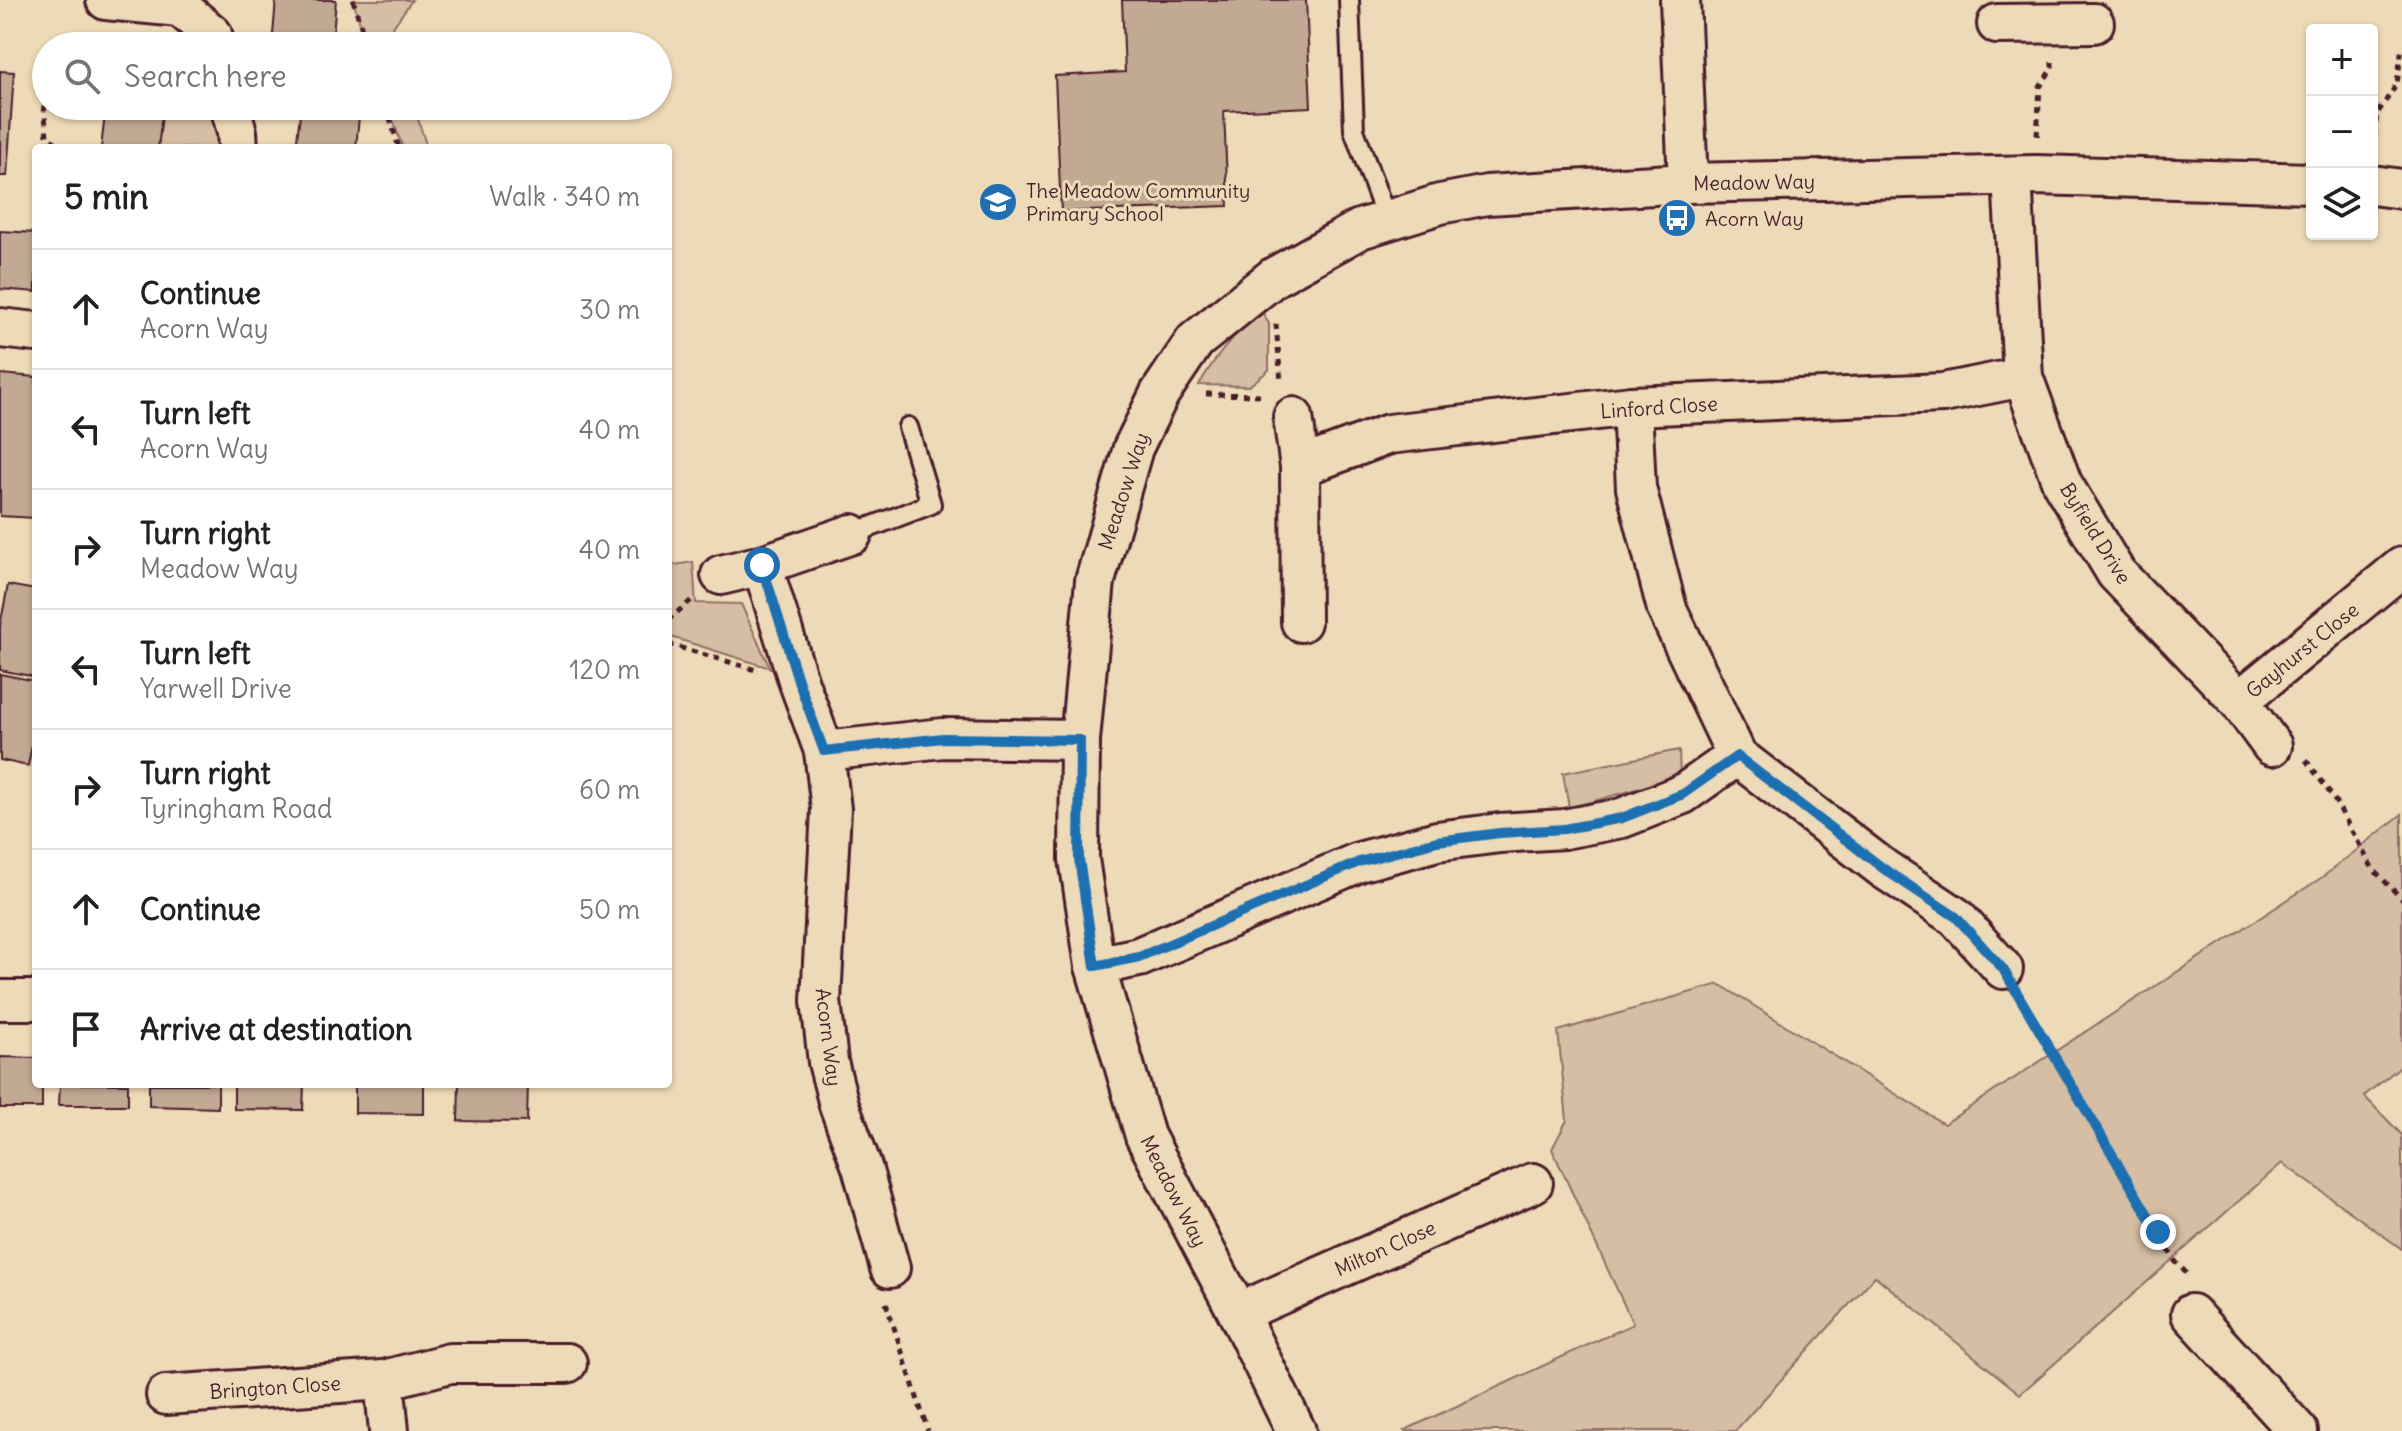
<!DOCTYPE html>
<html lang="en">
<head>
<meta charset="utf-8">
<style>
  :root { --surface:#fff; --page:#f6f6f6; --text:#202124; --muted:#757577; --line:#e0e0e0 }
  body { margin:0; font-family:Delius,sans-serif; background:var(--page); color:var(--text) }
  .controls { position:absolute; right:24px; top:24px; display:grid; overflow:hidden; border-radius:8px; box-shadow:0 2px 6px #0004 }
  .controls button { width:72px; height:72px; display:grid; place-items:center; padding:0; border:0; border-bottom:2px solid var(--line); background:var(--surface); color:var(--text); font:40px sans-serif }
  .stop { position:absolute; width:24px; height:24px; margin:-18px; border:6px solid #1f6fb2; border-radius:50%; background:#fff }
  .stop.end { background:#1f6fb2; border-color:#fff; box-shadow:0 2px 8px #0008 }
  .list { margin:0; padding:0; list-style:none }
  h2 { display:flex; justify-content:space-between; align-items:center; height:104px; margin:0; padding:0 32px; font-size:34px }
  h2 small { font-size:26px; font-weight:400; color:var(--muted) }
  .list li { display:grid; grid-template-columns:52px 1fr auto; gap:24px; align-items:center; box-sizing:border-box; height:120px; padding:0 32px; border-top:2px solid var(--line) }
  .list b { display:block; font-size:30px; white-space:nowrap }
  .list p { margin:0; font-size:26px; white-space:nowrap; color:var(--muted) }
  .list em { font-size:26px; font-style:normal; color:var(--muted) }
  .icon { flex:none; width:44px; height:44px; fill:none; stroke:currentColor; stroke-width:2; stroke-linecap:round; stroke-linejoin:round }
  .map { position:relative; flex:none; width:2402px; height:1431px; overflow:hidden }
  .search { position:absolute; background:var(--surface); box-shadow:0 2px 6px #0004; left:32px; top:32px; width:640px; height:88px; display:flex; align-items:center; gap:20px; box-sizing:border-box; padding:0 28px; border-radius:44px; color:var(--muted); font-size:30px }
  .panel { position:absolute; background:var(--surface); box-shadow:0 2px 6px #0004; left:32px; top:144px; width:640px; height:944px; border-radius:8px }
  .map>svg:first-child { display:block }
  .green { fill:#d5bea3; stroke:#906e67; stroke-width:2 }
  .building { fill:#c1a993; stroke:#4a1f2b; stroke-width:2 }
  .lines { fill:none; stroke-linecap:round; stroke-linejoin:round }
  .lane-casing { stroke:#4a1f2b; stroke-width:24 }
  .street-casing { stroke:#4a1f2b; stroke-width:44 }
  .path { stroke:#4a1f2b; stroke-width:5; stroke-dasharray:6 6; stroke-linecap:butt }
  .lane { stroke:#eddab8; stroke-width:18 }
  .street { stroke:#eddab8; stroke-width:38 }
  .route { stroke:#1f6fb2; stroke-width:10 }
  .labels { text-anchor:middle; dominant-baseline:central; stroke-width:6; stroke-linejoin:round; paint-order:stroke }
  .street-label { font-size:20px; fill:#4a1f2b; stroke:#eddab8 }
  .poi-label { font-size:20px; fill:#4a1f2b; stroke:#eddab8; text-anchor:start }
</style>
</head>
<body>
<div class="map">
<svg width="2402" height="1431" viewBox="0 0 2402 1431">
  <rect width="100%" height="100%" fill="#eddab8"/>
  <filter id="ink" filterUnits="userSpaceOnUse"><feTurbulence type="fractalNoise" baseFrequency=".0125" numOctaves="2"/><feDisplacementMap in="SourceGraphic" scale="16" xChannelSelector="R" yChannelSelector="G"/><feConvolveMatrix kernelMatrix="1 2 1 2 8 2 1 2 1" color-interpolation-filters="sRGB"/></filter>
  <g filter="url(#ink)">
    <g class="green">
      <path d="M353 0H412L391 30 396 46H367Z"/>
      <path d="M163 106H230L238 148H158Z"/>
      <path d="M388 106H414L427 148H403Z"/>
      <path d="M1261 310 1269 324V370L1249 386 1199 385C1216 355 1236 333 1261 310Z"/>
      <path d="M693 562 696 603 741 604 770 668 668 636V566Z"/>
      <path d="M1679 750 1680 777 1569 808 1563 773Z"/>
      <path d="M2402 814V1065L2364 1096 2402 1135V1249L2282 1163 2020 1394 1875 1276 1735 1431H1403L1633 1324 1552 1149 1567 1120 1558 1031 1719 984 1944 1124 2324 876Z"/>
    </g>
    <g class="building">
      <path d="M276 0H336L332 46H272Z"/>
      <path d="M1122 0H1306L1311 107 1224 111 1228 206 1061 212 1055 76 1125 72Z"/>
      <path d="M0 71 14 72 7 176H0Z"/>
      <path d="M106 106H163L158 148H101Z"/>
      <path d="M301 106H360L356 148H296Z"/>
      <path d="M0 231 36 233V292L0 289Z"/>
      <path d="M0 374 36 377V518L0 516Z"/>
      <path d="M8 585 36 590V677L0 670V626Z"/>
      <path d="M0 674 36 681V724L28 766 0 760Z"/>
      <path d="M0 1057 36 1058V1084H42V1108H0Z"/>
      <path d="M60 1084H128V1105H59Z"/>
      <path d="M149 1084H218V1108L149 1106Z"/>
      <path d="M234 1084H304L303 1110 234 1109Z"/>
      <path d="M355 1084H424V1114L355 1113Z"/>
      <path d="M459 1084H528L527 1122 458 1121Z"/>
    </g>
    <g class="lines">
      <defs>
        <g id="lane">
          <path d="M1349 0 1354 130 1387 220"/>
          <path d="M852 534 931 504 908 427"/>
        </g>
        <g id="street">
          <path d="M106 0 180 7 212 34 215 46"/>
          <path d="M1680 0 1688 183"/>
          <path d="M1997 24 2094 23"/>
          <path d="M230 106 237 132 238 148"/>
          <path d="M2012 176 2023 377 2062 483 2116 573 2239 701 2272 746"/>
          <path d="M2372 185 2402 189"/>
          <path d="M0 328 36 332"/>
          <path d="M1632 406 1636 488 1667 609 1737 756 1884 869 1956 917 2003 969"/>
          <path d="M1293 417 1300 467 1301 622"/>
          <path d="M1300 467 1389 434 1632 406 1943 393 2023 377"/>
          <path d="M852 534 762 565 799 683 824 751 831 809 821 1001 828 1062 839 1105 862 1167 890 1268"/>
          <path d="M721 575 762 565"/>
          <path d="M2239 701 2402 567"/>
          <path d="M824 751 943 738 1080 740"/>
          <path d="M1095 966 1139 957 1359 862 1437 841 1500 833 1564 829 1622 818 1683 794 1737 756"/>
          <path d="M0 1000H36"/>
          <path d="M1238 1313 1533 1183"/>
          <path d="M2191 1314 2298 1431"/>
          <path d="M384 1380 389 1431"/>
          <path d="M166 1395 384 1380 450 1363H567"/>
          <path d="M1296 1431 1238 1313 1145 1136 1095 966 1079 859 1080 740 1095 581 1133 448 1160 393 1195 341 1274 277 1360 229 1440 204 1487 195 1688 183 2036 175 2312 183"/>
        </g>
      </defs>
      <use href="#lane" class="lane-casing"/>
      <use href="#street" class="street-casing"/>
      <g class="path">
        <path d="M353 0 367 46"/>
        <path d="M46 82 43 95 47 136 63 148"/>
        <path d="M386 106 399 148"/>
        <path d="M2037 136 2040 87 2052 68V62"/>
        <path d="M2373 147 2377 114 2397 84 2402 46"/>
        <path d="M1276 324 1281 382"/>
        <path d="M1206 394 1264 395"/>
        <path d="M668 620 693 599"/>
        <path d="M668 644 756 670"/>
        <path d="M2306 760 2333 797 2373 869 2402 899"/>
        <path d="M2022 1001 2158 1232 2175 1261 2189 1276"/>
        <path d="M886 1303 928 1431"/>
      </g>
      <use href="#lane" class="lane"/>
      <use href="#street" class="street"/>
    </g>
  </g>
  <g class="lines" filter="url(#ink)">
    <path class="route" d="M762 565 799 683 824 751 943 738 1080 740 1079 859 1095 966 1139 957 1359 862 1437 841 1500 833 1564 829 1622 818 1683 794 1737 756 1884 869 1956 917 2003 969 2158 1232"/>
  </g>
  <defs>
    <symbol id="school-disc" viewBox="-11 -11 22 22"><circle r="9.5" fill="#1f6fb2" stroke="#eddab8"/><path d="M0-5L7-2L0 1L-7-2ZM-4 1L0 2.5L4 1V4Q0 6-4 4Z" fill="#fff"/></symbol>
    <symbol id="bus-disc" viewBox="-11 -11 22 22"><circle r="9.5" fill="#1f6fb2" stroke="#eddab8"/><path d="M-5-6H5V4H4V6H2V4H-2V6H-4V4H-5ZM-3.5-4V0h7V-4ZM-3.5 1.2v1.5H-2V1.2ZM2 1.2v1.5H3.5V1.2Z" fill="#fff"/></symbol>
  </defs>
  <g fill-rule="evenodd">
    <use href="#school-disc" x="976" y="180" width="44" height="44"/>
    <use href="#bus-disc" x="1655" y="196" width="44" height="44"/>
  </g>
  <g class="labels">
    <g class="street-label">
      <text transform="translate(1754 182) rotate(-1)">Meadow Way</text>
      <text transform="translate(1659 407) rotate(-4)">Linford Close</text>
      <text transform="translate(1123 491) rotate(-72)">Meadow Way</text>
      <text transform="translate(2096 533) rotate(58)">Byfield Drive</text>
      <text transform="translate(2302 650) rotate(-39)">Gayhurst Close</text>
      <text transform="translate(829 1037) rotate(83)">Acorn Way</text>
      <text transform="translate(1174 1191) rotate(63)">Meadow Way</text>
      <text transform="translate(1385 1248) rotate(-24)">Milton Close</text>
      <text transform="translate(275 1387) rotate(-4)">Brington Close</text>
    </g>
    <g class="poi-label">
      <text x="1026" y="190">The Meadow Community<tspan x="1026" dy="23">Primary School</tspan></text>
      <text x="1705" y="218">Acorn Way</text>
    </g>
  </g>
</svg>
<div class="controls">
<button>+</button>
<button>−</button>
<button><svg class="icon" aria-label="layers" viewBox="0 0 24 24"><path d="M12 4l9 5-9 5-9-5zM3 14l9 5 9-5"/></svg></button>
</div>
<div class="stop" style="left:762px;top:565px"></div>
<div class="stop end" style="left:2158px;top:1232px"></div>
<div class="search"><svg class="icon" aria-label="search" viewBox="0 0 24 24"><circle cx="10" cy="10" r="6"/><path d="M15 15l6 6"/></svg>Search here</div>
<section class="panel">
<h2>5 min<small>Walk · 340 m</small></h2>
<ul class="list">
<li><svg class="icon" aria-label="ahead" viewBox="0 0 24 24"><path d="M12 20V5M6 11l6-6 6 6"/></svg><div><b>Continue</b><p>Acorn Way</p></div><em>30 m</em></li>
<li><svg class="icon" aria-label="left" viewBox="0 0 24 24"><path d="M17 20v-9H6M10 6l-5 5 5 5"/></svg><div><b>Turn left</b><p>Acorn Way</p></div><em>40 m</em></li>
<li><svg class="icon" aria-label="right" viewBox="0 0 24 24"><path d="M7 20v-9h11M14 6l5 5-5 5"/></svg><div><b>Turn right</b><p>Meadow Way</p></div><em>40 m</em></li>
<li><svg class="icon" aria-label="left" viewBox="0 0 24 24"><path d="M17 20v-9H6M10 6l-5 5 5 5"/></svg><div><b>Turn left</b><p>Yarwell Drive</p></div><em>120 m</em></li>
<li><svg class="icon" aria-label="right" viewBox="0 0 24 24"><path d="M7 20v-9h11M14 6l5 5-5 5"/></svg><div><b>Turn right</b><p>Tyringham Road</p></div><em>60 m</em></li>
<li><svg class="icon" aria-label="ahead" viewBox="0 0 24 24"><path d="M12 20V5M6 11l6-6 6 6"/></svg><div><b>Continue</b></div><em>50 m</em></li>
<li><svg class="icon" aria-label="arrive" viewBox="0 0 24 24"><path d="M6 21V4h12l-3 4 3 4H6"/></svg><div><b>Arrive at destination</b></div></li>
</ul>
</section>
</div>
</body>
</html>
